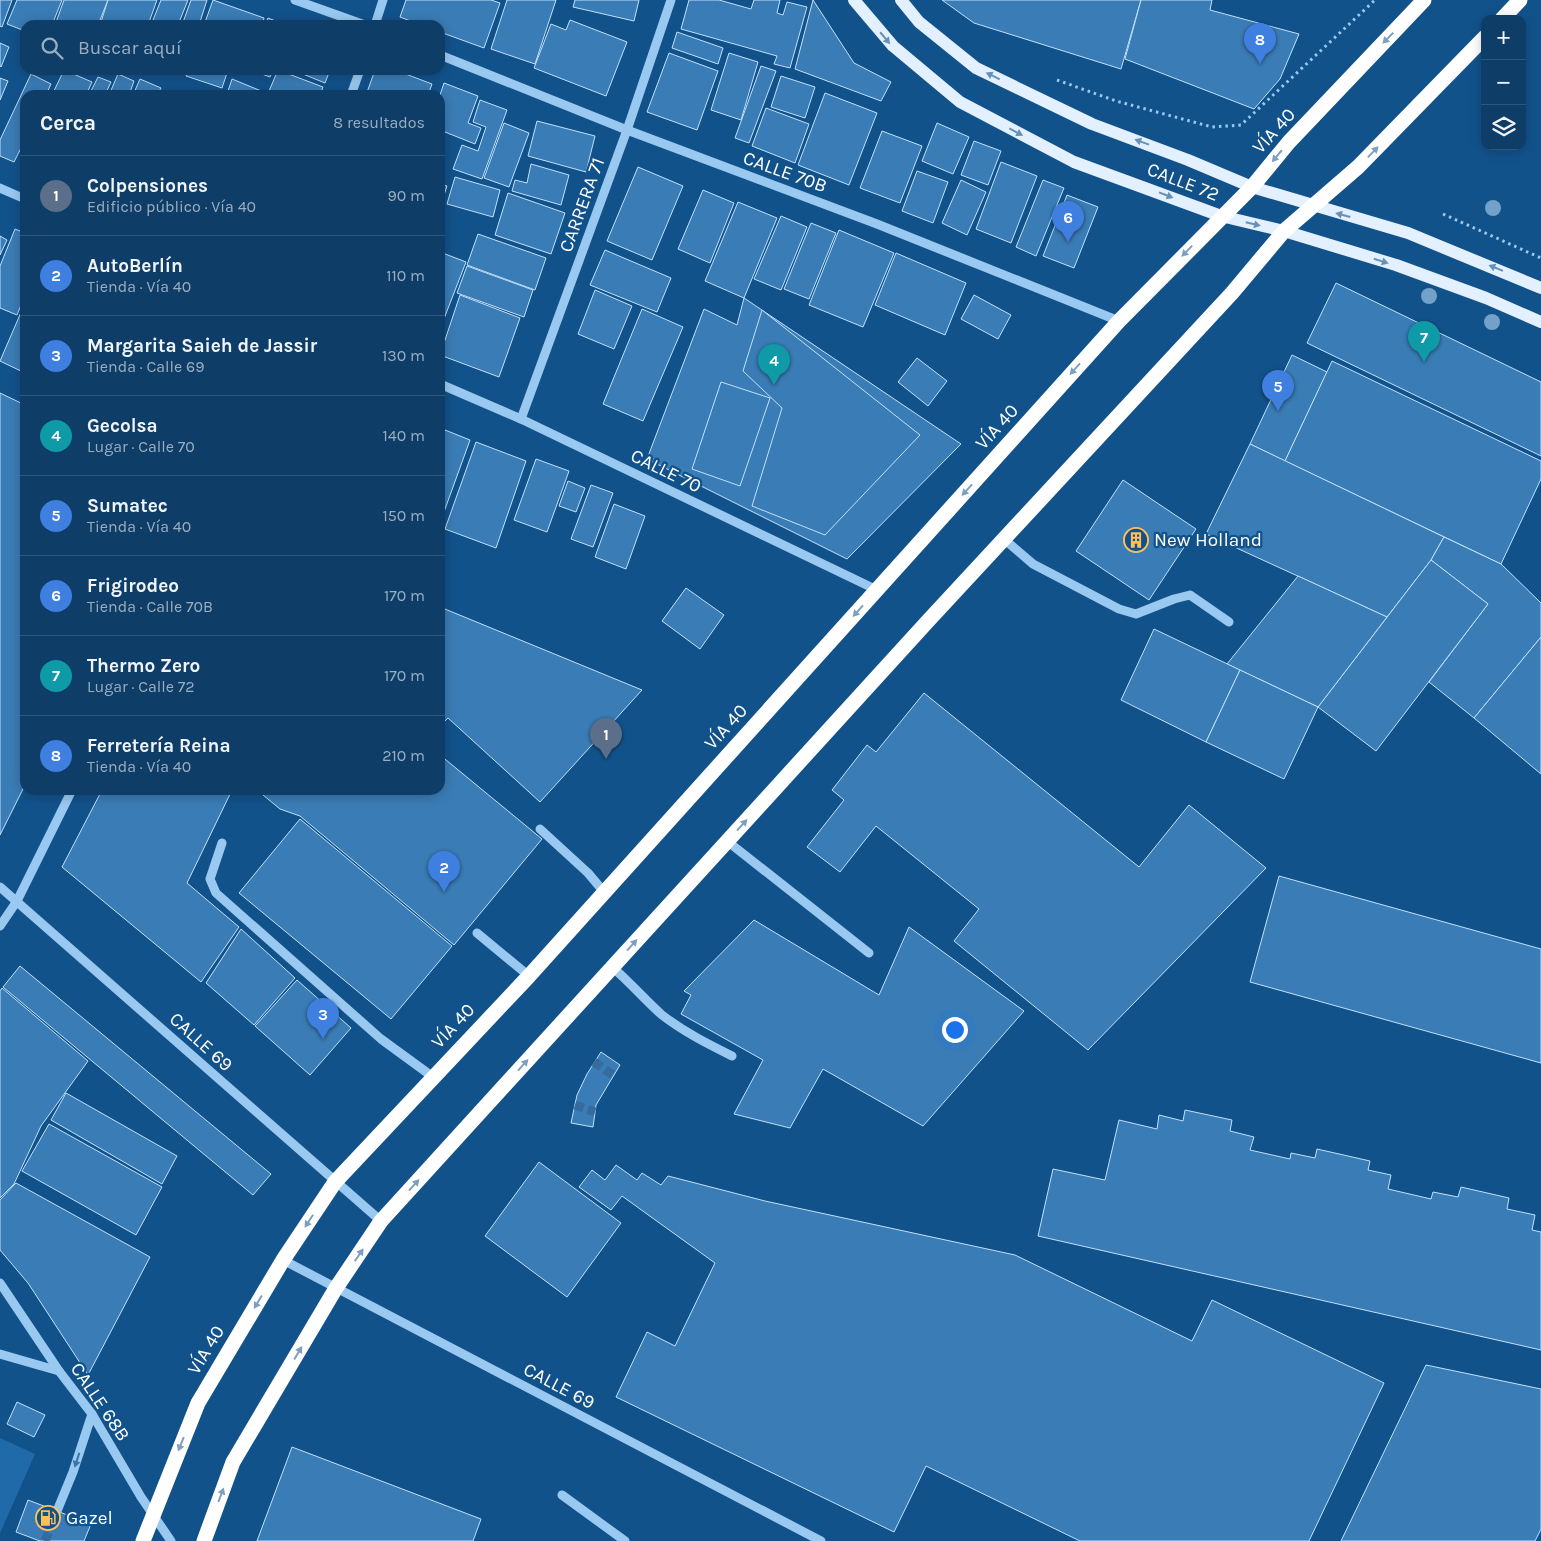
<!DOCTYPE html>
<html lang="es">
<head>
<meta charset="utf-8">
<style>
  :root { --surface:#0e3e68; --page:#1c4971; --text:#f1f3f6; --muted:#9baec0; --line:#2e577c; --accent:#e69b98 }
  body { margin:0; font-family:Karla,sans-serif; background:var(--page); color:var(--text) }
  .controls { position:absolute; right:15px; top:15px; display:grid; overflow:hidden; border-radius:10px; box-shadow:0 2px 12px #0003 }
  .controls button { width:45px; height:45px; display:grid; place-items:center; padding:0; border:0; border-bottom:1px solid var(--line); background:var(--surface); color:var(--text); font:25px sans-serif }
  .you { position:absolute; left:954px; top:1029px; width:18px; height:18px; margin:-12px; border:4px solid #fff; border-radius:50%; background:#1a73e8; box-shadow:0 0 0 8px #1a73e833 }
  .badge { display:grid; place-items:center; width:32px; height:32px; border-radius:50%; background:var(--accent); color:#fff; font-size:16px; font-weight:700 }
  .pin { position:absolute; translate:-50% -41px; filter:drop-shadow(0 1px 2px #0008) }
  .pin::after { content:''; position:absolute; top:26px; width:18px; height:15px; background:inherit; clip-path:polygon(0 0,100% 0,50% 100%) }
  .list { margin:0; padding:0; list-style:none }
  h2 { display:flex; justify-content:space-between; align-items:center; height:65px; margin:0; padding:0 20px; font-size:21px }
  h2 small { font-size:16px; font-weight:400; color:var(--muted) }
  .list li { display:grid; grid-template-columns:32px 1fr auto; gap:15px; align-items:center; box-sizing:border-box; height:80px; padding:0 20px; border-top:1px solid var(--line) }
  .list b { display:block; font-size:19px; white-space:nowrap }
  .list p { margin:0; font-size:16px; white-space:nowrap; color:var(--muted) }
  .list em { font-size:16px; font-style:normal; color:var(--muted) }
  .icon { flex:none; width:28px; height:28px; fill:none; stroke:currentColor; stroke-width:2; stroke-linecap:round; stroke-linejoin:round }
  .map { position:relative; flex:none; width:1541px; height:1541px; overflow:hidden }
  .search { position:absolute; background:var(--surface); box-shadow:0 2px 12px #0003; left:20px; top:20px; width:425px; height:55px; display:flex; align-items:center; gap:12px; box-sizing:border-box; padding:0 18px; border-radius:15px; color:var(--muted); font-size:19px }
  .panel { position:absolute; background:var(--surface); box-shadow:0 2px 12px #0003; left:20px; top:90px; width:425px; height:705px; border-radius:15px }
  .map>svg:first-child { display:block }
  .green { fill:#206aa9 }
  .building { fill:#3a7cb5; stroke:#c0e1fc }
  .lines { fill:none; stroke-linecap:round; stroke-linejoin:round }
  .minor-tunnel { stroke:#366c9c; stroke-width:9; stroke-dasharray:9 4.5; stroke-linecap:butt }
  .path { stroke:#99c9f1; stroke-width:3; stroke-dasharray:2.5 4; stroke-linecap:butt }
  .minor { stroke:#99c9f1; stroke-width:9 }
  .major { stroke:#e3f0ff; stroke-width:12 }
  .highway { stroke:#fff; stroke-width:15 }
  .tree { fill:#72a1c9 }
  .oneway { fill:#6691b9 }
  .oneway2 { fill:#7da0bf }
  .oneway3 { fill:#3a76aa }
  .labels { text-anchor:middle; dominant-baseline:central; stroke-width:4.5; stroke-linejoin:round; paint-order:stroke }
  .street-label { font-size:19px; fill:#fff; stroke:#12528b }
  .poi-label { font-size:19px; fill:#fff; stroke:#12528b; text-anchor:start }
</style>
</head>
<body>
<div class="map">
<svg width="1541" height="1541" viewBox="0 0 1541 1541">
  <rect width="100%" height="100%" fill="#12528b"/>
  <path class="green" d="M0 1438 35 1454 0 1533Z"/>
  <g class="building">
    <path d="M0 0H12L2 27 0 26Z"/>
    <path d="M17 0H62L52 25H25V31L7 24Z"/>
    <path d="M64 0H108L98 25H55Z"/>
    <path d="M108 0H157L148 25H100Z"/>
    <path d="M161 0H188L178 25H151Z"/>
    <path d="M191 0H207L199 25H182Z"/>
    <path d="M213 0 264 18 262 25 245 21 244 25H204Z"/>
    <path d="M406 0H491L500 3 484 48 440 32V25H421L400 17Z"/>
    <path d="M507 0H556L535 64 491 49Z"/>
    <path d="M575 0H639L634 21 573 7Z"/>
    <path d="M689 0H719L751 9 754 0H780L777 13 783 15 787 2 807 7 790 68 774 64 777 56 681 29Z"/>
    <path d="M813 0 854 63 891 82 881 101 795 69Z"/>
    <path d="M942 0H1141L1121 69 974 23Z"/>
    <path d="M1141 0H1212L1210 10 1299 34 1280 79 1254 109 1125 59Z"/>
    <path d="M268 18 286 25H265Z"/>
    <path d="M570 20 627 42 606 96 534 68 551 24 566 30Z"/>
    <path d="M677 32 723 48 718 64 672 48Z"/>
    <path d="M0 43 9 47 1 67 0 66Z"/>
    <path d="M669 53 718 71 697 130 647 112Z"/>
    <path d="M729 53 758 62 741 120 711 110Z"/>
    <path d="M761 66 776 71 749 143 735 138Z"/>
    <path d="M64 70 92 82 86 95H52Z"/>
    <path d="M188 70H228L222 88 186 76Z"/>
    <path d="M251 70H273L270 77Z"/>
    <path d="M278 70 323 87 320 95H278L269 91Z"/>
    <path d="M293 70H330L325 83Z"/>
    <path d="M375 70H395L432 84 428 95H366Z"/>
    <path d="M31 74 51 84 46 95H25V140L14 162 0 156V140Z"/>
    <path d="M118 74 134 81 129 95H109Z"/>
    <path d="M781 76 815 87 805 118 771 107Z"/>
    <path d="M98 77 111 82 105 95H89Z"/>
    <path d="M0 78 8 81 0 100Z"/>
    <path d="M140 79 161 88 157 95H133Z"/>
    <path d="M232 79 271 95 227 94Z"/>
    <path d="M444 83 478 96 468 123 481 128 475 144 440 130V95Z"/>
    <path d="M825 93 877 113 849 185 798 165Z"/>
    <path d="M480 100 507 110 482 179 453 169 462 145 478 151 486 127 473 122Z"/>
    <path d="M766 108 809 124 795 163 752 146Z"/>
    <path d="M537 121 595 136 586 172 528 156Z"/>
    <path d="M504 123 529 133 509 187 484 178Z"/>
    <path d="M937 123 969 137 953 174 922 161Z"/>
    <path d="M882 131 922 146 900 203 860 188Z"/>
    <path d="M974 141 1001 151 988 185 961 175Z"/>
    <path d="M1001 162 1037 176 1011 243 976 229Z"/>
    <path d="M531 164 569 175 561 205 512 191 515 180 527 183Z"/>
    <path d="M638 167 683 186 652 260 607 241Z"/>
    <path d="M917 171 948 182 933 223 902 211Z"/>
    <path d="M455 177 500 190 493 217 447 204Z"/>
    <path d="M961 180 986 192 967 235 942 223Z"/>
    <path d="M1043 180 1064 188 1036 256 1016 247Z"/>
    <path d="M440 184 447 186 440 207Z"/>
    <path d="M703 190 734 203 710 263 678 249Z"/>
    <path d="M508 193 565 213 551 254 495 235Z"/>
    <path d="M1067 195 1098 207 1074 268 1043 256Z"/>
    <path d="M738 202 777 218 744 298 705 281Z"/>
    <path d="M781 216 807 227 781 290 754 279Z"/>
    <path d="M811 223 836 233 809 299 784 289Z"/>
    <path d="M15 229 25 233V295L17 315 0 308V266Z"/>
    <path d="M839 230 894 253 863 327 809 305Z"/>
    <path d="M478 234 546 258 535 290 467 265Z"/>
    <path d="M0 236 7 240 0 255Z"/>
    <path d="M605 250 671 278 657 312 590 285Z"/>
    <path d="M440 252 466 262 440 329Z"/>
    <path d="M896 253 966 283 945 335 875 305Z"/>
    <path d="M467 266 533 290 524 317 457 293Z"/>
    <path d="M1336 283 1541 382V456L1307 343Z"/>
    <path d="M595 290 632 306 614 349 578 334Z"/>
    <path d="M460 295 520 318 499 377 440 355Z"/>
    <path d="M974 295 1011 315 998 339 961 319Z"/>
    <path d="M744 298 961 444 847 559 647 459 704 309 737 325Z"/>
    <path d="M25 303V373L0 361Z"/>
    <path d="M642 309 683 327 643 421 603 404Z"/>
    <path d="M762 310 920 435 825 535 752 506 782 408 743 371Z"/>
    <path d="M1292 355 1327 372 1285 461 1250 444Z"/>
    <path d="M917 358 947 381 928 406 898 382Z"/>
    <path d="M1332 361 1541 461V479L1501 564 1285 461Z"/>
    <path d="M721 382 770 398 740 486 692 469Z"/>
    <path d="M0 393 25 405V785L0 835Z"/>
    <path d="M445 430 470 440 440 523V445Z"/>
    <path d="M476 442 526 461 496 548 445 529Z"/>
    <path d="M1250 444 1444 537 1431 560 1387 617 1206 534Z"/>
    <path d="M536 459 569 471 547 532 514 520Z"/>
    <path d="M1123 480 1196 529 1149 600 1076 551Z"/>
    <path d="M568 481 585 488 576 512 559 506Z"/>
    <path d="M591 485 613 493 593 547 571 539Z"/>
    <path d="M614 504 645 516 626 569 595 557Z"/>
    <path d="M1444 537 1501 564 1541 603V637L1474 718 1429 682 1488 604 1431 560Z"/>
    <path d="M1431 560 1488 604 1376 751 1318 707Z"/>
    <path d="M1298 576 1387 617 1318 707 1227 664Z"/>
    <path d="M686 588 724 615 700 649 662 621Z"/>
    <path d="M440 607 642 690 540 802 448 718 440 726Z"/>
    <path d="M1154 629 1240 670 1206 742 1121 700Z"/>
    <path d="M1541 637V774L1474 718Z"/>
    <path d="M1240 670 1318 707 1284 779 1206 742Z"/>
    <path d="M924 693 1139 867 1189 805 1266 868 1088 1050 954 941 979 909 876 826 840 872 807 847 844 800 832 790 867 745 876 752Z"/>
    <path d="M440 755 542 839 454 945 300 816 280 809 257 790H440Z"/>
    <path d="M102 790H232L187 883 239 927 201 982 62 867Z"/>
    <path d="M300 819 452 946 391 1019 239 893Z"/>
    <path d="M1279 876 1541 949V1063L1250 982Z"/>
    <path d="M754 920 879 995 909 927 1024 1011 923 1126 823 1069 790 1128 734 1114 763 1060 681 1014 691 995 684 991Z"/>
    <path d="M241 929 295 978 254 1025 206 983Z"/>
    <path d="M20 966 271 1174 253 1195 3 987Z"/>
    <path d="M297 980 351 1028 310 1075 255 1026Z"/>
    <path d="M2 988 88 1061 41 1126 14 1184 0 1198V991Z"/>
    <path d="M601 1052 620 1065 596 1105 593 1127 571 1123 577 1095 587 1074Z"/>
    <path d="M66 1093 177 1156 162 1184 51 1120Z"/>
    <path d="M1185 1110 1232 1120 1230 1131 1254 1137 1250 1150 1290 1159 1291 1153 1315 1158 1317 1149 1370 1161 1368 1170 1391 1175 1388 1189 1431 1199 1433 1192 1458 1197 1461 1187 1509 1198 1507 1209 1535 1215 1532 1230 1541 1232V1350L1038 1236 1053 1169 1105 1180 1119 1120 1157 1129 1159 1115 1183 1121Z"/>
    <path d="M49 1124 162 1187 136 1235 22 1171Z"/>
    <path d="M539 1162 621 1223 567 1297 485 1236Z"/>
    <path d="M616 1165 637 1180 642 1173 661 1185 668 1176 765 1201 1015 1255 1192 1341 1212 1300 1384 1383 1309 1541H1080L926 1466 894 1532 616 1397 647 1332 675 1346 715 1263 622 1196 611 1210 579 1187 592 1170 605 1180Z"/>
    <path d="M16 1183 150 1257 88 1375 28 1283 0 1250V1200Z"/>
    <path d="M1426 1365 1541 1389V1529L1535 1541H1341Z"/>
    <path d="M17 1402 45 1415 34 1437 7 1424Z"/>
    <path d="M292 1447 481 1519 473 1541H257Z"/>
    <path d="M28 1500 91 1524 84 1541H40L16 1532Z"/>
  </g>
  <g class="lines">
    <g class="minor-tunnel">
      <path d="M594 1062 613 1075"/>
      <path d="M575 1105 595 1112"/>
      <path d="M45 1541 57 1511"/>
    </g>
    <g class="path">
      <path d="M1057 80 1116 101 1212 127 1241 125 1375 0"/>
      <path d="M1443 214 1541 258"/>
    </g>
    <g class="minor">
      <path d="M295 0 365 25"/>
      <path d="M375 25 383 0"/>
      <path d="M440 55 627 130 877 224 1119 321"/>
      <path d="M351 95 360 70"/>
      <path d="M0 188 25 199"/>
      <path d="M440 384 521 419 877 590"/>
      <path d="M521 419 627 130 671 0"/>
      <path d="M1004 539 1033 564 1119 609 1136 614 1174 599 1190 595 1229 622"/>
      <path d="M540 829 588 873 604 892"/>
      <path d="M727 841 869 953"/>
      <path d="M222 843 210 879 216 893 381 1039 433 1077"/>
      <path d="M0 887 381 1221"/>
      <path d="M0 926 17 901 72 790"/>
      <path d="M477 933 529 976"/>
      <path d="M612 967C630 982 645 1000 662 1015 684 1032 708 1044 732 1056"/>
      <path d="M283 1260 821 1541"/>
      <path d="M0 1283 59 1371 92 1414 141 1497 171 1541"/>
      <path d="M0 1354 59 1371"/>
      <path d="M562 1495 625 1541"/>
      <path d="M57 1511 73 1472 92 1414"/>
    </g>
    <g class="major">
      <path d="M854 0 893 46 960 102 1074 162 1221 216 1284 231 1396 265 1486 298 1541 322"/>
      <path d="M901 0 919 22 976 68 1092 124 1188 160 1252 187 1408 233 1541 288"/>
    </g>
    <g class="highway">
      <path d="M1502 19 1520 0"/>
      <path d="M143 1541 198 1403 283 1260 335 1182 529 976 1119 321 1252 187 1289 142 1424 0"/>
      <path d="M204 1541 233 1462 336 1288 381 1221 927 622 1232 293 1284 231 1358 167 1485 37"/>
    </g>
  </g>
  <g class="tree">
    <circle cx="1493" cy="208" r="8"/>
    <circle cx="1429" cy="296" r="8"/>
    <circle cx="1492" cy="322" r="8"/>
  </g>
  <defs><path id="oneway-solid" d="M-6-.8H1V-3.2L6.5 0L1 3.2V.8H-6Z" transform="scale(1.25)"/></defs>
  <g class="oneway">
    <use href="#oneway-solid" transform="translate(885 38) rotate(50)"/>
    <use href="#oneway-solid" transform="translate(993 76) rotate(-154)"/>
    <use href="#oneway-solid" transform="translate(1016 132) rotate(28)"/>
    <use href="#oneway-solid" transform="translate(1142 142) rotate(-160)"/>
    <use href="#oneway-solid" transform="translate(1166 195) rotate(21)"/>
    <use href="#oneway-solid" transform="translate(1343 215) rotate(-165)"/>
    <use href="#oneway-solid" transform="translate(1253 224) rotate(13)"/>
    <use href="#oneway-solid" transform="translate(1381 261) rotate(17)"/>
    <use href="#oneway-solid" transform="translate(1496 268) rotate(-158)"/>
  </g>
  <g class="oneway2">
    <use href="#oneway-solid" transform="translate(1388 38) rotate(134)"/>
    <use href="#oneway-solid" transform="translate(1373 152) rotate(-46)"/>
    <use href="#oneway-solid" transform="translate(1277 156) rotate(130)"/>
    <use href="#oneway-solid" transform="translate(1187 251) rotate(134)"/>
    <use href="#oneway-solid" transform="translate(1075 369) rotate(132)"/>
    <use href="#oneway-solid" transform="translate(967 490) rotate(132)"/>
    <use href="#oneway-solid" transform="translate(858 611) rotate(132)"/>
    <use href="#oneway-solid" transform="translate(742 825) rotate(-48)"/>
    <use href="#oneway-solid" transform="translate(632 945) rotate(-48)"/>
    <use href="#oneway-solid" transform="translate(523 1065) rotate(-48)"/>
    <use href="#oneway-solid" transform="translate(414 1185) rotate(-48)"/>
    <use href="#oneway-solid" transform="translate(309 1221) rotate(123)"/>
    <use href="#oneway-solid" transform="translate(359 1255) rotate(-56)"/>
    <use href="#oneway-solid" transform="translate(258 1302) rotate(121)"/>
    <use href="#oneway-solid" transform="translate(298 1353) rotate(-59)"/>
    <use href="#oneway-solid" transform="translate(181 1444) rotate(112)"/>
    <use href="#oneway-solid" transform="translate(221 1495) rotate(-69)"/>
  </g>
  <use class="oneway3" href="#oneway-solid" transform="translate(77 1460) rotate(108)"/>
  <defs>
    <symbol id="building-ring" viewBox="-11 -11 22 22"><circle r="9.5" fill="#12528b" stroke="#ffc059" stroke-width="1.5"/><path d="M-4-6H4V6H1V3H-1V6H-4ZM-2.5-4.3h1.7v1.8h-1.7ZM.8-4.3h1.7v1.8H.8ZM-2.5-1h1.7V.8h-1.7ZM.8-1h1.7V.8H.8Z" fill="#ffc059"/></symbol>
    <symbol id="fuel-ring" viewBox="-11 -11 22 22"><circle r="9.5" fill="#12528b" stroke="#ffc059" stroke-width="1.5"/><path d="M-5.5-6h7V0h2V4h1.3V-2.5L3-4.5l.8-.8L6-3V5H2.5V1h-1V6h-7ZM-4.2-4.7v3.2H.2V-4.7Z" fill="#ffc059"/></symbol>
  </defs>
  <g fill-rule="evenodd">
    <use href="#building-ring" x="1122" y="526" width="28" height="28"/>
    <use href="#fuel-ring" x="34" y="1504" width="28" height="28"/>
  </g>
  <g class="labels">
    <g class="street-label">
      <text transform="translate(1274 131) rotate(-48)">VÍA 40</text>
      <text transform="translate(785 172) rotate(20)">CALLE 70B</text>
      <text transform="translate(1183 182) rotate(21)">CALLE 72</text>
      <text transform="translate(582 205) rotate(-70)">CARRERA 71</text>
      <text transform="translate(997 427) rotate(-48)">VÍA 40</text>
      <text transform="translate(666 471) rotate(26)">CALLE 70</text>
      <text transform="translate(726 727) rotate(-48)">VÍA 40</text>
      <text transform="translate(453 1026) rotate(-47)">VÍA 40</text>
      <text transform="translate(201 1042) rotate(42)">CALLE 69</text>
      <text transform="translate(206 1350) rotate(-59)">VÍA 40</text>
      <text transform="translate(559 1386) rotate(28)">CALLE 69</text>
      <text transform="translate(100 1402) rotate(56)">CALLE 68B</text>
    </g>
    <g class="poi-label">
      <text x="1154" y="540">New Holland</text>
      <text x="66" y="1518">Gazel</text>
    </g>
  </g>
</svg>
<div class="controls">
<button>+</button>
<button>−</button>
<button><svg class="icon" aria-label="layers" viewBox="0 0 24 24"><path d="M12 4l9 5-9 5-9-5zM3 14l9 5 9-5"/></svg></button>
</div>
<div class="you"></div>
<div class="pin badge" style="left:606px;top:759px;background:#5c6f8a">1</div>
<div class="pin badge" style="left:444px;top:892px;background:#3f7fe0">2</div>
<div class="pin badge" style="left:323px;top:1039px;background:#3f7fe0">3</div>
<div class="pin badge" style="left:774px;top:385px;background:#0f9aa8">4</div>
<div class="pin badge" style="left:1278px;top:411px;background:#3f7fe0">5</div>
<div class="pin badge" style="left:1068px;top:242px;background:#3f7fe0">6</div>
<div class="pin badge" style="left:1424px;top:362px;background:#0f9aa8">7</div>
<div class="pin badge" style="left:1260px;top:64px;background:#3f7fe0">8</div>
<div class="search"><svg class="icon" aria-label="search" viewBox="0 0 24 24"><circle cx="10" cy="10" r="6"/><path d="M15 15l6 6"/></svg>Buscar aquí</div>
<section class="panel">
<h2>Cerca<small>8 resultados</small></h2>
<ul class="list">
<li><span class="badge" style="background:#5c6f8a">1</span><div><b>Colpensiones</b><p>Edificio público · Vía 40</p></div><em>90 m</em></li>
<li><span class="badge" style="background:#3f7fe0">2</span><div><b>AutoBerlín</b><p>Tienda · Vía 40</p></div><em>110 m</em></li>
<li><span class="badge" style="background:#3f7fe0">3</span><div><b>Margarita Saieh de Jassir</b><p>Tienda · Calle 69</p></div><em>130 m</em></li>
<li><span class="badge" style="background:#0f9aa8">4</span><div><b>Gecolsa</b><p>Lugar · Calle 70</p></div><em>140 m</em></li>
<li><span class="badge" style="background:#3f7fe0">5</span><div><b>Sumatec</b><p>Tienda · Vía 40</p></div><em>150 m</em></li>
<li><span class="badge" style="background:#3f7fe0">6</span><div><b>Frigirodeo</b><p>Tienda · Calle 70B</p></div><em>170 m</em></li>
<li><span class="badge" style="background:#0f9aa8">7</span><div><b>Thermo Zero</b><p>Lugar · Calle 72</p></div><em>170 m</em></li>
<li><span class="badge" style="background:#3f7fe0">8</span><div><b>Ferretería Reina</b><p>Tienda · Vía 40</p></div><em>210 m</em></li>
</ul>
</section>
</div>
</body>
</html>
